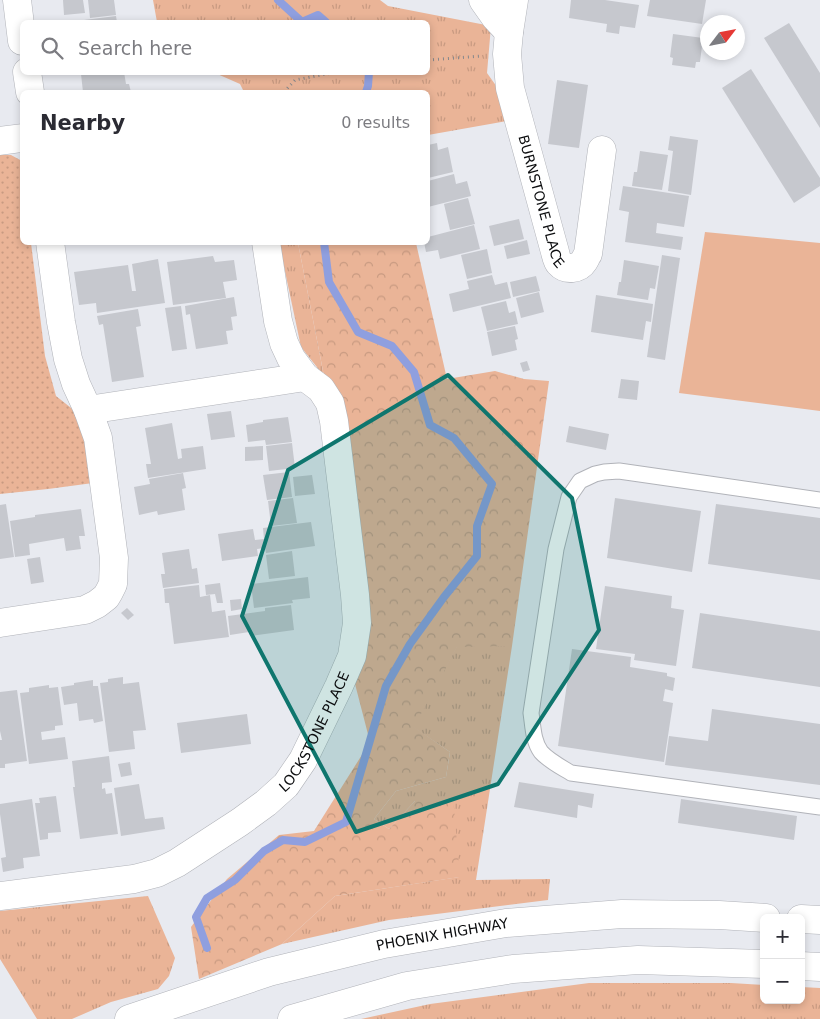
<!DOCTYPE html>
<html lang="en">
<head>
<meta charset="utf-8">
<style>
  :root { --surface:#fff; --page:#f7f7f7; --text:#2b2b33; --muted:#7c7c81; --line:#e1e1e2 }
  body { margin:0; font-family:"DejaVu Sans",sans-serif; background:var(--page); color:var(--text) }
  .controls { position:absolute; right:15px; bottom:15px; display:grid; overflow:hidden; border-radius:8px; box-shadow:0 2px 8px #0003 }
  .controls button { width:45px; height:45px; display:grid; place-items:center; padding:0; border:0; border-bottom:1px solid var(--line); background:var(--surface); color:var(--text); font:25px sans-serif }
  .compass { position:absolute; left:700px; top:15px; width:45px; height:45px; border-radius:50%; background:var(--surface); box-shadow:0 2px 8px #0003; rotate:58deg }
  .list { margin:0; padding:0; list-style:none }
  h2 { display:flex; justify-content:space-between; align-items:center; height:65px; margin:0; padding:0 20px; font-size:21px }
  h2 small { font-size:16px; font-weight:400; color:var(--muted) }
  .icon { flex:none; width:28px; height:28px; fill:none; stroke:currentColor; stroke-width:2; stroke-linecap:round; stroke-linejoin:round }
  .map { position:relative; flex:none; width:820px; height:1019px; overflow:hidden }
  .search { position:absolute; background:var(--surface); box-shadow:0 2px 8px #0003; left:20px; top:20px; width:410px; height:55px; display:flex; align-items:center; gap:12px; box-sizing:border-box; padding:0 18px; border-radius:8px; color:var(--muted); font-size:19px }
  .panel { position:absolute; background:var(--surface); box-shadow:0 2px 8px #0003; left:20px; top:90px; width:410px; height:155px; border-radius:8px }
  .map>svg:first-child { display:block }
  .grass { fill:url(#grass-tufts) }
  .forest { fill:url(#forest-crowns) }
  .park { fill:url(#park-dots) }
  .pitch { fill:#eab497 }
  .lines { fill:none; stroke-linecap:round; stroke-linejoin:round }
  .stream { stroke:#8f9fdf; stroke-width:8 }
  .building { fill:#c6c8ce }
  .lane-casing { stroke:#b1b3b9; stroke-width:17 }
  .street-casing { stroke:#b1b3b9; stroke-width:29 }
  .secondary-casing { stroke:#b1b3b9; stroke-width:29 }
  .path { stroke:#85878b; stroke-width:3; stroke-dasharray:1 4; stroke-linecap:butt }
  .lane { stroke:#fff; stroke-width:15 }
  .street { stroke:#fff; stroke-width:28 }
  .secondary { stroke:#fff; stroke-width:28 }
  .marked { fill:#0f766e; fill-opacity:0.2; stroke:#0f766e; stroke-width:4; stroke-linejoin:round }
  .labels { text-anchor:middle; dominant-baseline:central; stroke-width:5; stroke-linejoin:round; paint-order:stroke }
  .street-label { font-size:14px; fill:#0c0d0f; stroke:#e8eaf0 }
</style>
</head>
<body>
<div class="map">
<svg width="820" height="1019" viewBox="0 0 820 1019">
  <defs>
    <pattern id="grass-tufts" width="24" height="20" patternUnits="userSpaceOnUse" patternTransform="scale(1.25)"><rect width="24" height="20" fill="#eab497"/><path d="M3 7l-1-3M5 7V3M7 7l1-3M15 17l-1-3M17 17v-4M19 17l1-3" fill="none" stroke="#c89a81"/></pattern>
    <pattern id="forest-crowns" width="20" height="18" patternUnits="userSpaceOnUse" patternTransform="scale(1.25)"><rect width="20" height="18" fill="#eab497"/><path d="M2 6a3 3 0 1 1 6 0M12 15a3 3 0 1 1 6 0" fill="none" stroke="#c89a81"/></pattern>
    <pattern id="park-dots" width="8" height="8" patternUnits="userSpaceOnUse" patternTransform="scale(1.25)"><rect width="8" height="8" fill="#eab497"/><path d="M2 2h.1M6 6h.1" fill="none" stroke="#c89a81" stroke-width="1.8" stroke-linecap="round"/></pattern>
  </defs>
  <rect width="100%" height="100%" fill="#e8eaf0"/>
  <g class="grass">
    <path d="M153 0H380L388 6 491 26 487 73 497 87 507 121 428 135V92H244L240 84 215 73 428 72V22H157Z"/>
    <path d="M279 243H298L324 376 301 347Z"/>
    <path d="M457 646H512L476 880 550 879 548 900 389 920 282 944 335 896 459 877 415 801 389 829 374 819 396 791 446 777 450 752 413 727Z"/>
    <path d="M148 896 175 958 169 976 158 989 111 1002 72 1019H37L0 959V911Z"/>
    <path d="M589 983H731L764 985V1000H801V987L820 988V1019H361L430 1004Z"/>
  </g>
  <path class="forest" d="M298 243H416L447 379 495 371 524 379 549 381 512 646 457 647 414 727 450 752 446 777 396 791 374 819 389 829 415 801 453 797 460 877 335 896 282 944 199 979 191 927 227 879 279 835 314 831 370 742 355 684 366 571 350 438 340 397 324 376Z"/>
  <path class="park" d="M0 155H11L22 161V242L31 243 45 356 56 396 80 415 93 483 48 489 0 494Z"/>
  <path class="pitch" d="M705 232 820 243V411L679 393Z"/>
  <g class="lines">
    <g class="stream">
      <path d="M278 0 302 22 318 15 326 22"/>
      <path d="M366 92 368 86 369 72"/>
      <path d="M207 948 196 917 207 898 235 880 264 851 283 840 305 842 346 822 386 686 410 644 444 597 477 556V526L492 484 454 438 430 425 414 372 392 346 358 332 329 282 324 242"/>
    </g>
  </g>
  <g class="building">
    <path d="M63 0H83L85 13 64 15Z"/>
    <path d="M88 0H114L116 15 90 18Z"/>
    <path d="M571 0H605L639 5 635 28 620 26 619 34 606 32 607 24 569 18Z"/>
    <path d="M650 0H706L702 24 647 16Z"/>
    <path d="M116 16 117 22H77L76 21Z"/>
    <path d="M789 23 820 73V128L764 38Z"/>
    <path d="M673 34 703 38 700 62H696L695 68 672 65 673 58 670 57Z"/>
    <path d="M751 69 820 178V186L794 203 722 88Z"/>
    <path d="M97 72H124L126 84H129L131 92H83L81 74Z"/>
    <path d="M557 80 588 85 579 148 548 144Z"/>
    <path d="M670 136 698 140 691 195 668 191 673 151 668 150Z"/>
    <path d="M437 143 438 150 448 147 453 172 428 178V145Z"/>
    <path d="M640 151 668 155 662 190 632 186 634 172H637Z"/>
    <path d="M454 174 456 184 467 181 471 196 428 207V181Z"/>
    <path d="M623 186 689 196 684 227 657 223 656 233 683 237 681 250 625 242 629 212 619 210Z"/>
    <path d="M468 198 475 224 450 230 444 204Z"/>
    <path d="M519 219 524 239 494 246 489 226Z"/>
    <path d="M474 225 480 249 440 259 438 250 426 252 424 242H428V237Z"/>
    <path d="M527 240 530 254 507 259 504 246Z"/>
    <path d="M487 249 492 273 467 279 461 255Z"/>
    <path d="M662 255 680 258 665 360 647 357Z"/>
    <path d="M213 256 215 262 234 260 237 280 223 282 226 298 173 305 167 262Z"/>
    <path d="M158 259 165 303 97 313 96 303 79 305 74 272 128 265 132 291H136L132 264Z"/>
    <path d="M624 260 659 266 655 289 650 288 648 300 617 295 619 282H621Z"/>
    <path d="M492 275 495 285 507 282 511 298 453 312 449 294 469 289 467 281Z"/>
    <path d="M536 276 540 291 513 297 510 282Z"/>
    <path d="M539 292 544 312 521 318 516 298Z"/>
    <path d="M596 295 653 304 651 322 646 321 643 340 591 332Z"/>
    <path d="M234 297 237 316 231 317 233 330 226 331 228 344 196 349 190 314 186 315 185 306Z"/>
    <path d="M506 301 509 313 515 311 518 324 487 331 481 307Z"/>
    <path d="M181 306 187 349 172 351 165 308Z"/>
    <path d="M138 309 141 326 136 327 144 377 112 382 103 324 99 325 97 316Z"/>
    <path d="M515 326 518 339 515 340 517 350 492 356 487 332Z"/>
    <path d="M527 361 530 370 523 372 520 363Z"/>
    <path d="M621 379 639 381 637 400 618 398Z"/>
    <path d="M231 411 235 437 211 440 207 414Z"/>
    <path d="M288 417 292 442 266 445 265 440 248 442 246 425 263 422V420Z"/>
    <path d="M172 423 178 459 182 458 181 449 203 446 206 469 148 478 146 464H151L145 428Z"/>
    <path d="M569 426 609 434 606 450 566 442Z"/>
    <path d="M292 443 295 468 269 471 266 446Z"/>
    <path d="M263 446V460L245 461V447Z"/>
    <path d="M289 472 292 497 267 500 263 475Z"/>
    <path d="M183 473 186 488 182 489 185 510 158 515 157 511 139 515 134 487 150 484 149 479Z"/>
    <path d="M312 475 315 494 295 496 293 477Z"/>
    <path d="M293 498 297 523 271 526 268 501Z"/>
    <path d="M615 498 701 511 692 572 607 558Z"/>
    <path d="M6 504 14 557 0 559V505Z"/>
    <path d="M716 504 820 518V580L708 564Z"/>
    <path d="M81 509 85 536H79L81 549 66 551 64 538 29 544 30 555 15 557 10 521 35 517V515Z"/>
    <path d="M311 522 315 546 266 553 265 548 257 549 258 556 222 561 218 534 253 529 255 540 264 539 263 528Z"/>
    <path d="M189 549 192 569 197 568 199 583 163 588 161 574H165L162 553Z"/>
    <path d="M292 551 295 576 269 579 266 555Z"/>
    <path d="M40 557 44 582 31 584 27 559Z"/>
    <path d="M308 577 310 598 292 600 293 603 254 608 251 584Z"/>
    <path d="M220 583 223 603H217L215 594 206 595 205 585Z"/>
    <path d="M199 585 200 597 210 595 212 612 225 610 229 637 174 644 169 603H165L164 589Z"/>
    <path d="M605 586 672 596 671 608 684 610 676 666 634 660 635 654 596 649Z"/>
    <path d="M241 599 242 609 231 611 230 600Z"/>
    <path d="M291 605 294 630 250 636 249 632 230 635 228 616 265 611V608Z"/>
    <path d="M127 608 134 615 128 620 121 613Z"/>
    <path d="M700 613 820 631V687L692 668Z"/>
    <path d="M572 649 631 657 630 667 667 673V676L675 678 673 691 665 689 663 701 673 703 664 762 558 746Z"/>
    <path d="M123 677V684L139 682 146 730 133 731 135 749 109 752 100 683 108 682V679Z"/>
    <path d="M93 680V686H98L103 721 94 723 93 719 79 721 77 703 64 705 61 687 74 685V683Z"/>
    <path d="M49 685V688L58 687 63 725 55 726V730L41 732 42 740 65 737 68 759 29 764 20 693 29 692V688Z"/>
    <path d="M17 690 27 761 5 764V768H0V740H2L0 731V692Z"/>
    <path d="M712 709 820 724V785L665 765 669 736 708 741Z"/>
    <path d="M247 714 251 744 181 753 177 723Z"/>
    <path d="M109 756 112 782 102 783V789L105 788 106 794 112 793 118 834 80 839 73 787H75L72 761Z"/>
    <path d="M130 762 132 775 121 777 118 764Z"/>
    <path d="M519 782 594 794 592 808 578 805 577 818 514 807Z"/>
    <path d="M139 784 145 819 163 817 165 829 121 836 114 788Z"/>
    <path d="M56 796 61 832 48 833V839L40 840 35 803H40L39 798Z"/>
    <path d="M32 799 40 856 23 858 24 868 3 872 1 858 6 857 0 814V804Z"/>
    <path d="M681 799 797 816 794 840 678 823Z"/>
  </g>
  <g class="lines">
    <defs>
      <path id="lane" d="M820 500 619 471 604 472 595 474 580 481 569 497 556 549 531 713C533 726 533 741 541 752 549 761 561 767 571 773L820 807"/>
      <g id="street">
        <path d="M17 0 22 41"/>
        <path d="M483 0 495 17 509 32"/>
        <path id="s1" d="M514 0 509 32 507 54 510 88 555 252C556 256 557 261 559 263 566 271 579 269 584 261 585 260 587 255 588 254L602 150"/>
        <path d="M27 72 30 92"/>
        <path d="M0 141 22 138"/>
        <path d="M88 410 305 377"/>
        <path d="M0 623 85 610 97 604 106 597 109 592 113 584 114 558 98 438 88 410 76 384 68 359 61 322 50 242"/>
        <path id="s2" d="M0 896 134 879 157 873 177 863 240 822 266 803 286 785 303 760 339 686 352 656 357 623 355 595 334 421 330 403 321 389 305 377 291 358 284 343 278 321 266 242"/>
      </g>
      <g id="secondary">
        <path d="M801 919 820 920"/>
        <path d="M801 966 820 967"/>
        <path id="s3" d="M129 1019 269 972 384 944 506 923 622 914 719 915 766 918"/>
        <path d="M292 1019 407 986 513 969 638 960 764 964"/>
      </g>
    </defs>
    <use href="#lane" class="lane-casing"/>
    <use href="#street" class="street-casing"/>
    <use href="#secondary" class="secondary-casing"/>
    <g class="path">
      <path d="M428 60 482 56"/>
      <path d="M284 92 295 80 337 72"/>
    </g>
    <use href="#lane" class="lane"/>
    <use href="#street" class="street"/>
    <use href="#secondary" class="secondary"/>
  </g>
  <path class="marked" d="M448 375 572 498 599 630 498 784 356 832 242 616 288 470Z"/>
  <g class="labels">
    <g class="street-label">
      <text stroke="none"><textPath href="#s1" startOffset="206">BURNSTONE PLACE</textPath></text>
      <text stroke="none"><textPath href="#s2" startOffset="376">LOCKSTONE PLACE</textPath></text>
      <text stroke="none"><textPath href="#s3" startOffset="325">PHOENIX HIGHWAY</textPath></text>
    </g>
  </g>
</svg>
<div class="controls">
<button>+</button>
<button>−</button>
</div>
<svg class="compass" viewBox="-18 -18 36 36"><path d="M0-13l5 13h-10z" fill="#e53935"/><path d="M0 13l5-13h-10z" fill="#7c7c81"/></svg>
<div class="search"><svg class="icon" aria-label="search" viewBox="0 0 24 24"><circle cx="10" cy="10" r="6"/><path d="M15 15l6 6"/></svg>Search here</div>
<section class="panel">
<h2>Nearby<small>0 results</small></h2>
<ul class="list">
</ul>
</section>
</div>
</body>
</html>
